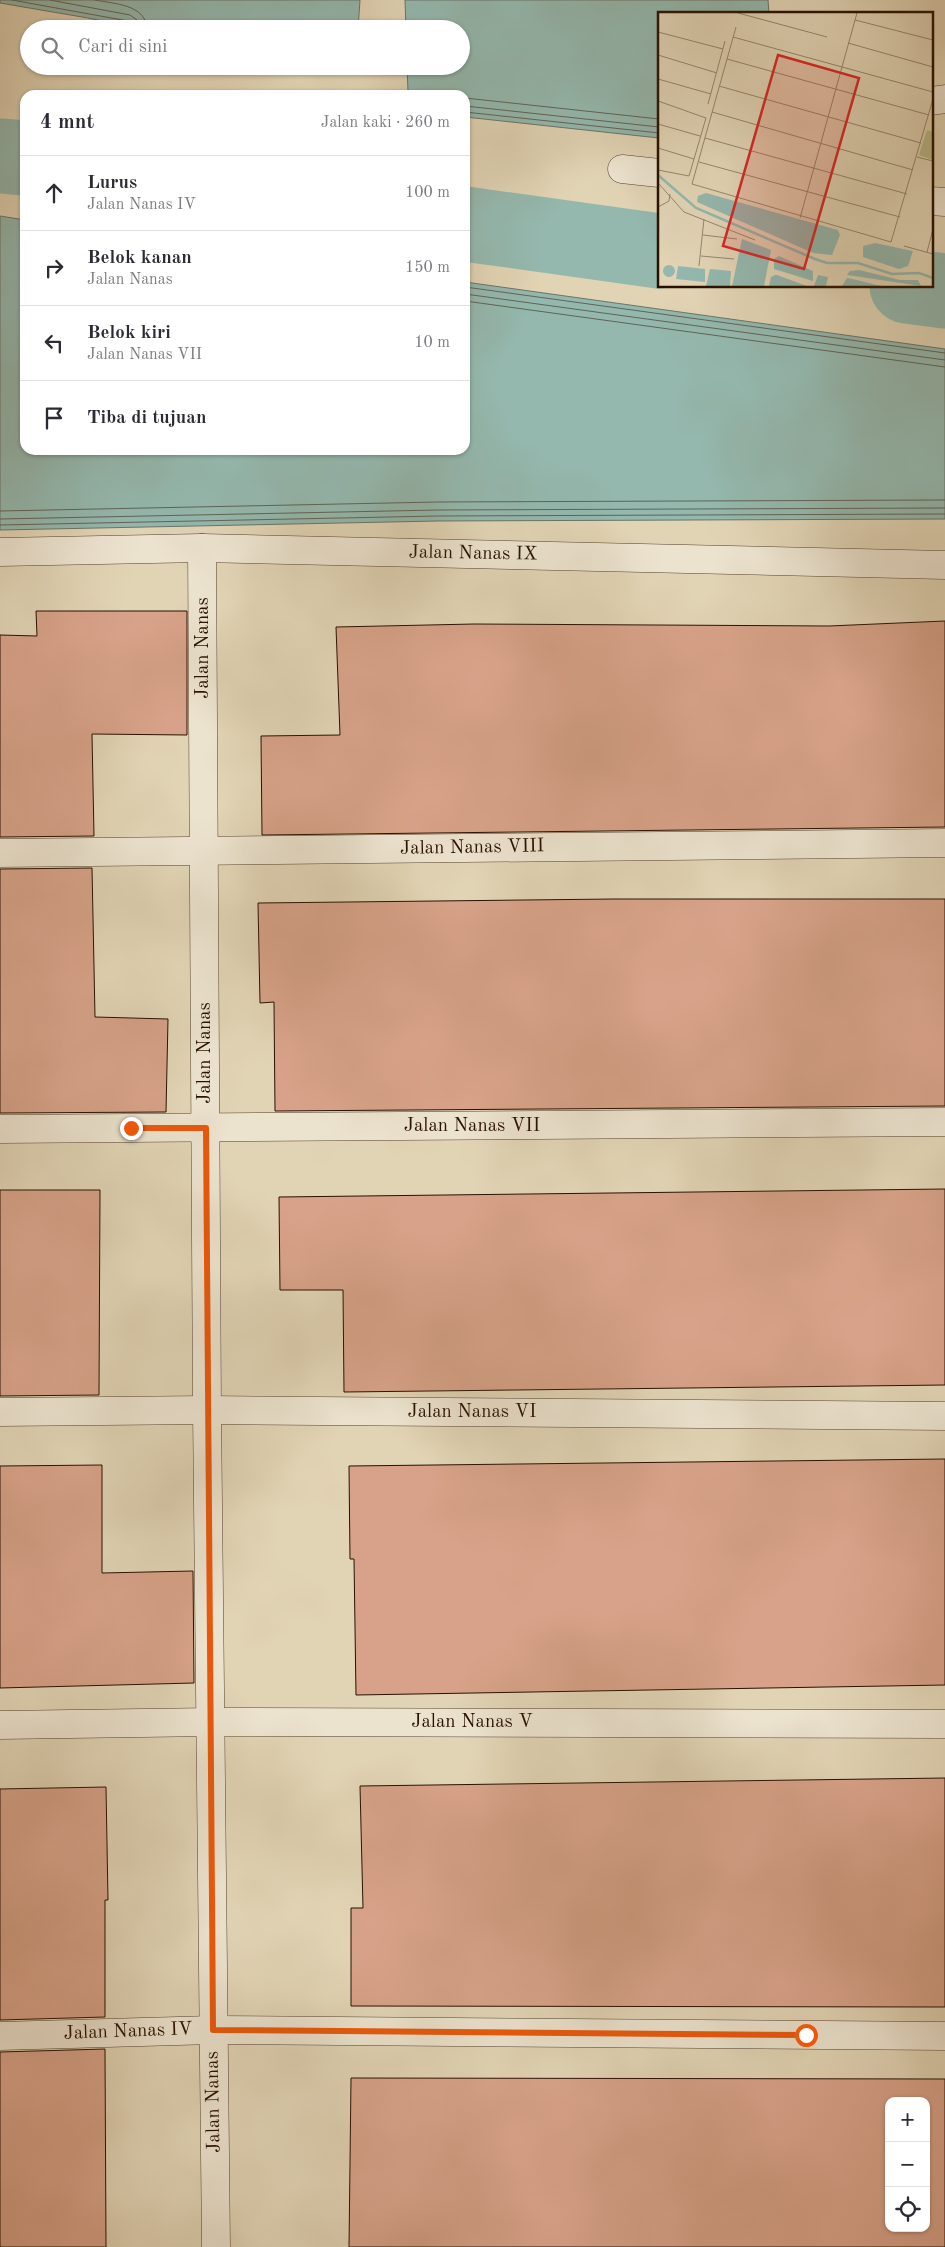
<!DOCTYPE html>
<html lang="id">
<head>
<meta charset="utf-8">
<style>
  :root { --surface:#fff; --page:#f2f2f3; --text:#2b2b33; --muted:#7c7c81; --line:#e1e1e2 }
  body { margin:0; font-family:"Old Standard TT",serif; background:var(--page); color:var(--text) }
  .controls { position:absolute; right:15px; bottom:15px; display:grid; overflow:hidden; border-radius:10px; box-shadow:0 1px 4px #0004 }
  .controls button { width:45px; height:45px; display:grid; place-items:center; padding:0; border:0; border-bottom:1px solid var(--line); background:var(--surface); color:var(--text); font:25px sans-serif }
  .stop { position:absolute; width:15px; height:15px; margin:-11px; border:4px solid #ea580c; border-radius:50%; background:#fff }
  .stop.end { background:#ea580c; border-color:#fff; box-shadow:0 1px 5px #0008 }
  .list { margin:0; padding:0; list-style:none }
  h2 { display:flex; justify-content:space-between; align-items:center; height:65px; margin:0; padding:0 20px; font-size:21px }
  h2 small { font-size:16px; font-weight:400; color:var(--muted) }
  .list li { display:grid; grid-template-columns:32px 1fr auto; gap:15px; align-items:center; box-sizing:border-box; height:75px; padding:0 20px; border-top:1px solid var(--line) }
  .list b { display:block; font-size:19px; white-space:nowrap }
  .list p { margin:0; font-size:16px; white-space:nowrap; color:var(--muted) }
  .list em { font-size:16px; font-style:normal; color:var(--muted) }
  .icon { flex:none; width:28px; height:28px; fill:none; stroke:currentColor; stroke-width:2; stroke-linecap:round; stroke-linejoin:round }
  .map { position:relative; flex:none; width:945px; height:2247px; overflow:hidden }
  .search { position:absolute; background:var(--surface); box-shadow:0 1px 4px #0004; left:20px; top:20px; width:450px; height:55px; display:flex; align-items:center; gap:12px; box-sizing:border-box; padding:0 18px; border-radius:28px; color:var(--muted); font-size:19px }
  .panel { position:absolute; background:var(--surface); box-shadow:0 1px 4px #0004; left:20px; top:90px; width:450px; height:365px; border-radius:15px }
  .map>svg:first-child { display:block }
  .water { fill:#94b8ae; stroke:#697568 }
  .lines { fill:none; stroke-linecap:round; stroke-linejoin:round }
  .shore { stroke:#5e6457; stroke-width:1 }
  .river { stroke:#94b8ae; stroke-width:75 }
  .building { fill:#d7a289; stroke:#281100; fill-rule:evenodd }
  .street-casing { stroke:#56422d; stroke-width:29 }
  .street { stroke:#ece3cf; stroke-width:28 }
  .route { stroke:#ea580c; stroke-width:6 }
  .labels { text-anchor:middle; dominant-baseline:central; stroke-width:4; stroke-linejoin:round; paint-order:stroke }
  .street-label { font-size:19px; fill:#281100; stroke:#ece3cf }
  .inset-river { fill:none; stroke:#94b8ae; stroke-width:2.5 }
  .inset-road { fill:none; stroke:#97866d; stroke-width:1 }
  .view { fill:#d62828; fill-opacity:0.15; stroke:#d62828; stroke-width:2.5 }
  .inset-edge { fill:none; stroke:#281100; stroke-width:2.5 }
</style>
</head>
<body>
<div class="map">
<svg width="945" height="2247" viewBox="0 0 945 2247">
  <rect width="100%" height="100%" fill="#e1d4b5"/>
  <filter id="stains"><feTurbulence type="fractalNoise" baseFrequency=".004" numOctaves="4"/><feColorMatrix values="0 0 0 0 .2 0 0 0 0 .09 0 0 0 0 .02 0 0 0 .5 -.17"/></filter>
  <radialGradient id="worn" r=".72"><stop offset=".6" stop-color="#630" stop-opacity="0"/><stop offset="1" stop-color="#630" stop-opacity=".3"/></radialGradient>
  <g class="water">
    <path d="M0 0H360L358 29H138L88 18 0 3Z"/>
    <path d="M405 0H768L769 14H659V138L465 117V95H411L408 91 407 66H461V29H406Z"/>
    <path d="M0 216 25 220V450H465V282L945 349V519L438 521 0 530Z"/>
  </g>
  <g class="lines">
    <g class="shore">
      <path d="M12 0 128 21 132 24 133 29"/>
      <path d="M50 0 130 15 137 20 139 29"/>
      <path d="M95 0C114 4 146 4 147 29"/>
      <path d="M465 98 659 119"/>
      <path d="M465 106 659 127"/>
      <path d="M465 112 659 133"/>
      <path d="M465 287 945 353"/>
      <path d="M465 294 945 360"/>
      <path d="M465 301 945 367"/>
      <path d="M0 511 438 502 945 500"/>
      <path d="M0 519 438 510 945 508"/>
      <path d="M0 525 438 516 945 514"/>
    </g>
    <g class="river">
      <path d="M0 156 25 158"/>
      <path d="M465 224 659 251"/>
      <path d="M907 286 945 291"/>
    </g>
  </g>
  <g class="building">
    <path d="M36 611H187V735L92 734 94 836 0 837V635L37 636Z"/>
    <path d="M945 621V827L262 835 261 736 340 735 336 627 474 624 829 626Z"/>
    <path d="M92 868 95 1017 168 1019 166 1112 0 1113V869Z"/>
    <path d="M614 899H945V1106L275 1111 274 1002 260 1003 258 903Z"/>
    <path d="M945 1189V1385L344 1392 343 1290H280L279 1197Z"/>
    <path d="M0 1190H100L99 1395 0 1396Z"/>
    <path d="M945 1459V1685L356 1695 354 1559H350L349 1466Z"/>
    <path d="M102 1465V1573L193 1571 194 1683 0 1688V1466Z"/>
    <path d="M945 1778V2007L351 2006V1908H363L360 1786Z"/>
    <path d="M106 1787 108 1900H105V2017L0 2020V1789Z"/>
    <path d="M105 2049 106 2247H0V2052Z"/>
    <path d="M351 2078 945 2079V2247H349ZM889 2101H926V2228H889Z"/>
  </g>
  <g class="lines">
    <defs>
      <g id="street">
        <path d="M931 101 945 99"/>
        <path d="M622 169 659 173"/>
        <path d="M931 201 945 202"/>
        <path d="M202 548 207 1410 216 2247"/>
        <path d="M0 552 202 548 945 565"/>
        <path d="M0 853 945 843"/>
        <path d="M0 1129 945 1122"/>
        <path d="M0 1412 207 1410 945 1416"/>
        <path d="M0 1725 212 1722 945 1724"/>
        <path d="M0 2036 213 2030 945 2036"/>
      </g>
    </defs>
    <use href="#street" class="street-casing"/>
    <use href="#street" class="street"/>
  </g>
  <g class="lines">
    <path class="route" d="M131 1128H206L213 2030 806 2035"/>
  </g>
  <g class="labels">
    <g class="street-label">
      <text transform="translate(473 554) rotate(1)">Jalan Nanas IX</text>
      <text transform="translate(203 648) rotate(-90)">Jalan Nanas</text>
      <text transform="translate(472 848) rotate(-1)">Jalan Nanas VIII</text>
      <text transform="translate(205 1053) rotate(-90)">Jalan Nanas</text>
      <text x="472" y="1126">Jalan Nanas VII</text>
      <text x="472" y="1412">Jalan Nanas VI</text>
      <text x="472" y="1722">Jalan Nanas V</text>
      <text transform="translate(128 2032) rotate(-2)">Jalan Nanas IV</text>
      <text transform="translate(214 2102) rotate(-91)">Jalan Nanas</text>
    </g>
  </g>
  <g transform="translate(658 12)">
    <rect width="275" height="275" fill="#e1d4b5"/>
    <path d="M269 118 275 120V148L261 143Z" fill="#b8bb8a"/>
    <path d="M48 181 180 218 182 223 174 243 155 241 39 190 40 184ZM84 227 113 238 106 274H74ZM217 231 255 239 250 254 241 257 205 245V234ZM121 244 155 259V269L116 257V247ZM5 259a6 6 0 1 1 12 0a6 6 0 1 1-12 0ZM20 254 47 257V270L18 267ZM52 257 73 259 72 274H48ZM201 258 242 268H260L263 274 189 263 192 259ZM117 263H119L149 274H111L113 265ZM160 263 170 265 168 274H156ZM189 266 199 268 223 274H184Z" fill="#94b8ae"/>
    <path class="inset-river" d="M0 163 38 196 157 247 169 251H200L234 262 261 261 275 266"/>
    <path class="inset-road" d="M80 1 169 25M197 8 275 28M78 15 34 172 233 230 275 87M0 20 65 37M75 25 275 80M190 31 275 55M0 43 59 61M69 47 271 103M0 67 53 82M61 74 263 131M0 89 48 106 31 164 0 158M50 92 67 29M54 100 255 158M0 112 42 124M47 126 249 182M0 136 36 147M259 145 275 149M41 150 242 205M0 171 26 200 97 228M0 195 11 189 12 182M142 206 199 1M45 223 79 227M246 234 275 242M269 240 275 217M43 244 76 247M41 254 46 207"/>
    <path class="view" d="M120 43 201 66 146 257 65 234Z"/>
    <rect width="275" height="275" class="inset-edge"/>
  </g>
  <rect width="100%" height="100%" filter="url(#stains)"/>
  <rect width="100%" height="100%" fill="url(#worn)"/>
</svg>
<div class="controls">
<button>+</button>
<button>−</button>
<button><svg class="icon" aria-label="locate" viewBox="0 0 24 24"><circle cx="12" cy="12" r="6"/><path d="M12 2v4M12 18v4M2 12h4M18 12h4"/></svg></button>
</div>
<div class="stop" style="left:806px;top:2035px"></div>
<div class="stop end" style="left:131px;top:1128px"></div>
<div class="search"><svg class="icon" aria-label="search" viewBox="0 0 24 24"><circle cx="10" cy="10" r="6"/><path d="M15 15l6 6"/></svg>Cari di sini</div>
<section class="panel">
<h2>4 mnt<small>Jalan kaki · 260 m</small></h2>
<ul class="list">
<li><svg class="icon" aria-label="ahead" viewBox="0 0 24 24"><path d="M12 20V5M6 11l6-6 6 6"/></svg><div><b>Lurus</b><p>Jalan Nanas IV</p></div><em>100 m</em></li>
<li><svg class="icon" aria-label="right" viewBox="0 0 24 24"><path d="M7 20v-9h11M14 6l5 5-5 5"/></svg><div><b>Belok kanan</b><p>Jalan Nanas</p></div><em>150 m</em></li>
<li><svg class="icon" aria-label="left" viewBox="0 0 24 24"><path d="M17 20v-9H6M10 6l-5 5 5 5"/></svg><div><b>Belok kiri</b><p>Jalan Nanas VII</p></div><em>10 m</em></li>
<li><svg class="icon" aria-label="arrive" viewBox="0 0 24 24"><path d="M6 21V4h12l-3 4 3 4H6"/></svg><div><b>Tiba di tujuan</b></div></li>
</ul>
</section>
</div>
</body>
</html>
